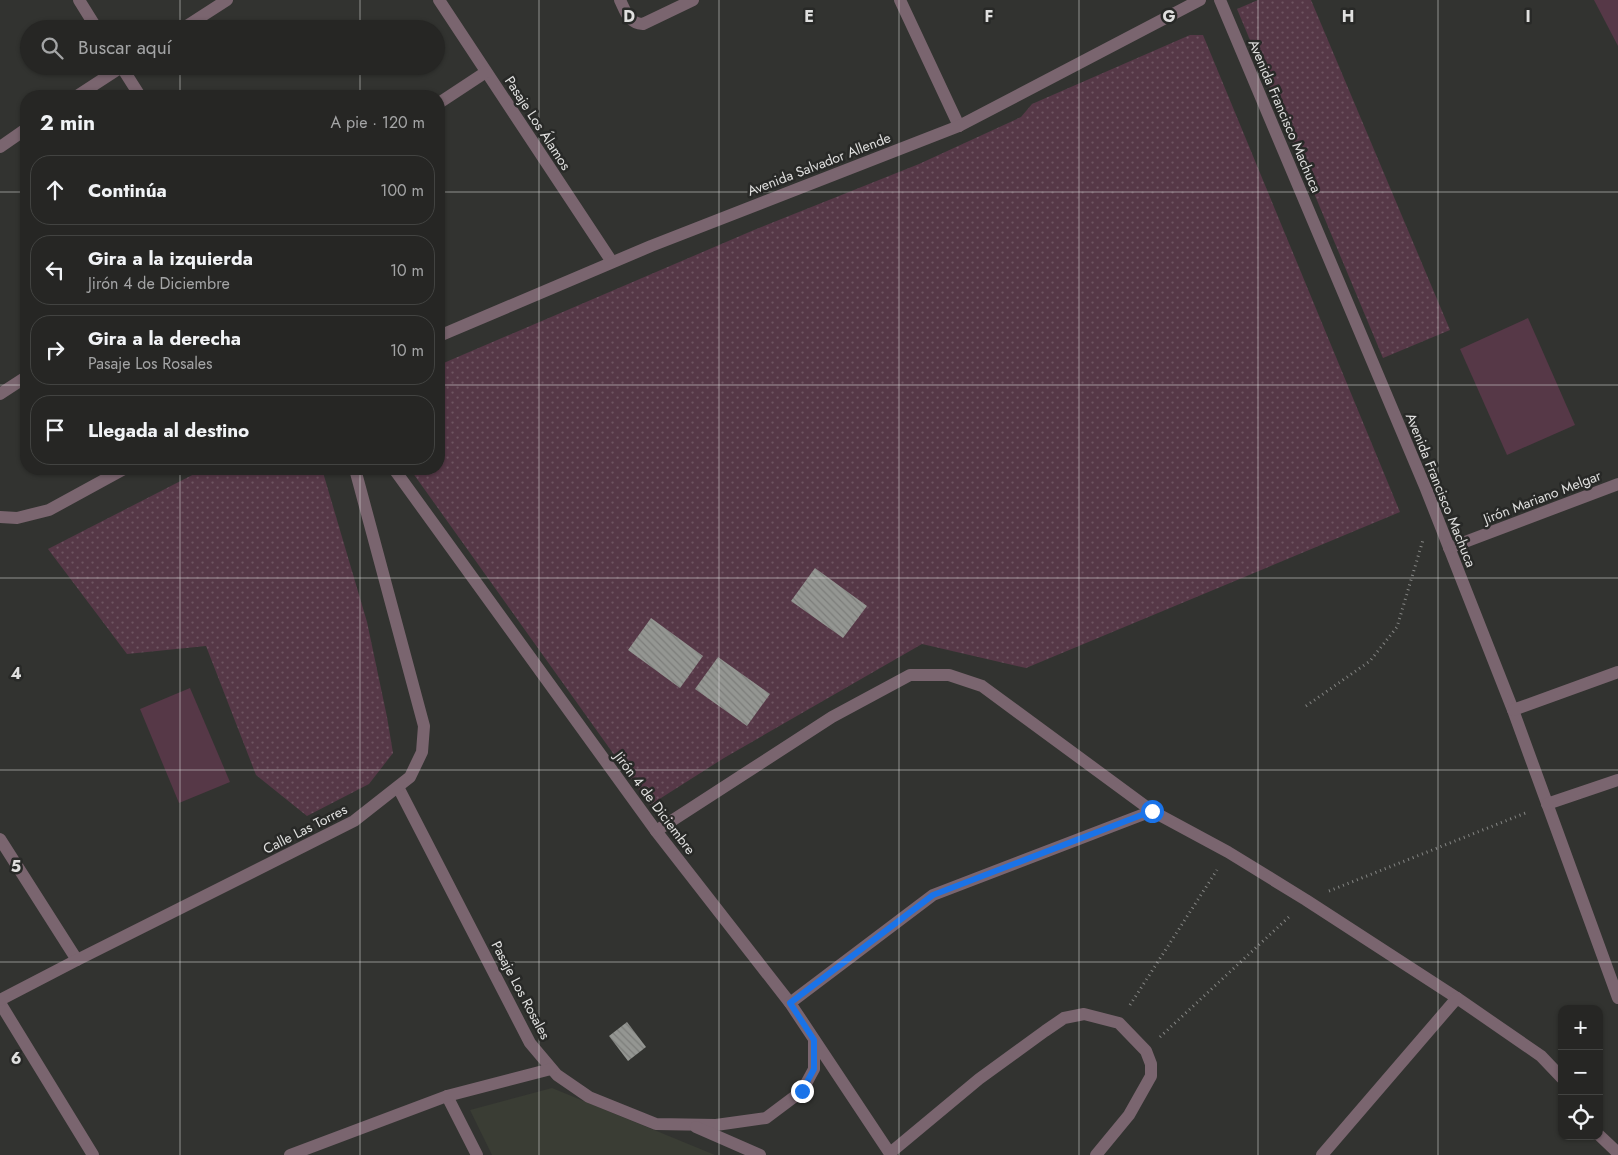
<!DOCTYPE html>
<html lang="es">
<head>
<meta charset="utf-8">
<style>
  :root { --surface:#262624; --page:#2e2e2c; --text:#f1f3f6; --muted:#a4a5a6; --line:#424341 }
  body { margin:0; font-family:Jost,sans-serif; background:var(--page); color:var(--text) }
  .controls { position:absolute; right:15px; bottom:15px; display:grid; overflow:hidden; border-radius:10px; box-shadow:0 1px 4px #0004 }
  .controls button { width:45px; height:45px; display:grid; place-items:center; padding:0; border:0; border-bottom:1px solid var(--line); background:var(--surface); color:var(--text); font:25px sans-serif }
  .stop { position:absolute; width:15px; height:15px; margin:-11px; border:4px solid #1a73e8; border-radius:50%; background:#fff }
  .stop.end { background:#1a73e8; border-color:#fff; box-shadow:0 1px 5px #0008 }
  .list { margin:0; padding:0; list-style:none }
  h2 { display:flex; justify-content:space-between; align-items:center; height:65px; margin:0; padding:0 20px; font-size:21px }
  h2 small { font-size:16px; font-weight:400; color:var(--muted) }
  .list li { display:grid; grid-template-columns:32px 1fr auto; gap:15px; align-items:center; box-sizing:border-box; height:70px; margin:0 10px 10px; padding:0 10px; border:1px solid var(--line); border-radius:20px }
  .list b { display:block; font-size:19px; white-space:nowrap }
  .list p { margin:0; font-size:16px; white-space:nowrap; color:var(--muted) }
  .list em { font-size:16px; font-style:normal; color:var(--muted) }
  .icon { flex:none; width:28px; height:28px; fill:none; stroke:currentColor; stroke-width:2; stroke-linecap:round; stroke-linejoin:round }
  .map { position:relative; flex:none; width:1618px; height:1155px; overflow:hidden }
  .search { position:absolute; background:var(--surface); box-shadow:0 1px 4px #0004; left:20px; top:20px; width:425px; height:55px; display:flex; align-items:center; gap:12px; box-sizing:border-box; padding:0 18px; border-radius:28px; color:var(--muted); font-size:19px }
  .panel { position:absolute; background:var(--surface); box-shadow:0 1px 4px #0004; left:20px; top:90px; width:425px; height:385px; border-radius:20px }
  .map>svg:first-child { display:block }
  .built { fill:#3a3d34 }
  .park { fill:url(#park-dots) }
  .pitch { fill:#563847 }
  .building { fill:url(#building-back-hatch) }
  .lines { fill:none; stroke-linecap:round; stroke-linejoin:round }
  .path { stroke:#858684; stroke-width:3; stroke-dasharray:1 4; stroke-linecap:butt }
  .minor { stroke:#7a656f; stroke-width:12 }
  .tertiary { stroke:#7a656f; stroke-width:12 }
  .route { stroke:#1a73e8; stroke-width:6 }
  .grid { fill:none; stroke:#e0e0df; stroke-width:1; stroke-opacity:0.55 }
  .labels { text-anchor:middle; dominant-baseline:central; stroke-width:5; stroke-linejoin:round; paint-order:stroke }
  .street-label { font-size:14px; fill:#e0e0df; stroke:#282927 }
  .grid-label { font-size:16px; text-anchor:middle; font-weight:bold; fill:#e0e0df; stroke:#282927; stroke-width:5; stroke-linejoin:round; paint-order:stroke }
</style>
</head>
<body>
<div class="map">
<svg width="1618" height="1155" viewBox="0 0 1618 1155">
  <defs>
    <pattern id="park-dots" width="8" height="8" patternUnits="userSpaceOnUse" patternTransform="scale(1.25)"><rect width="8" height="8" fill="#563847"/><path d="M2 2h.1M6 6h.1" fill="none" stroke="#6e5461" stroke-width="1.8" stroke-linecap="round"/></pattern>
    <pattern id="building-back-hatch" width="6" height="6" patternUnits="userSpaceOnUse" patternTransform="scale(1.25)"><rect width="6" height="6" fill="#949692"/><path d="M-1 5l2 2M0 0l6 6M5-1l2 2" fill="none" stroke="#7c7d7a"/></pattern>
  </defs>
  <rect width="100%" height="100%" fill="#323330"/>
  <path class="built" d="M552 1088 715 1155H492L470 1110Z"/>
  <g class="park">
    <path d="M1258 0H1311L1450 330 1383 358 1237 9Z"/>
    <path d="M1190 35H1203L1400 512 1026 668 922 644 724 758 650 805 410 469H439V365L754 230 919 164 1021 117 1032 104Z"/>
    <path d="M204 469H322L367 622 387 717 393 753 369 784 307 816 256 775 206 646 127 654 48 549Z"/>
  </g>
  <g class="pitch">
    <path d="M1594 0H1618V46Z"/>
    <path d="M1528 318 1575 425 1507 455 1460 349Z"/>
    <path d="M190 688 230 782 179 803 140 709Z"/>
  </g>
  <g class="building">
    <path d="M815 568 867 606 843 638 791 601Z"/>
    <path d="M651 618 703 656 680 688 628 650Z"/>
    <path d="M718 657 770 694 747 726 695 689Z"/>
    <path d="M627 1022 646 1047 628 1061 609 1036Z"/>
  </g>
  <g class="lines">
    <g class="path">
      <path d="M1306 706 1370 661 1397 627 1423 540"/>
      <path d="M1329 891 1528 812"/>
      <path d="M1130 1005 1217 870"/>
      <path d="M1160 1037 1291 915"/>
    </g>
    <g class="minor">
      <path d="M79 0 97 29"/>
      <path d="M439 0 612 262"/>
      <path d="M620 0C626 12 628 23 643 24L693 0"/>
      <path d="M900 0 959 126"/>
      <path d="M1220 0 1426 489 1513 710 1618 998"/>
      <path d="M182 29 227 0"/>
      <path d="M121 66 140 96"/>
      <path d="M77 96 123 66"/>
      <path d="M439 103 486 72"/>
      <path d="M0 147 26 129"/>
      <path d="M0 394 26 377"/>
      <path d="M394 469 656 831 790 1003 891 1155"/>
      <path d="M0 517 17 518 49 510 124 469"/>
      <path d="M1449 548 1618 484"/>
      <path d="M1513 710 1618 672"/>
      <path d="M398 787 530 1043 557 1075 589 1097 656 1124 716 1125 766 1118 802 1091 814 1069V1040"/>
      <path d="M1547 804 1618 780"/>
      <path d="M656 831 832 717 910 675H949L982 686 1152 811 1228 852 1306 900 1457 998 1541 1056 1562 1078"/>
      <path d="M0 839 77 960"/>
      <path d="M0 1003 93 1155"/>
      <path d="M790 1003 933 895 1152 811"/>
      <path d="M447 1096 477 1155"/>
      <path d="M696 1127 760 1155"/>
      <path d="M1599 1135 1618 1153"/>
      <path d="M890 1153 979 1079 1045 1031 1064 1018 1084 1014 1119 1023 1146 1051 1151 1064V1076L1129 1115 1096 1155"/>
      <path d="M290 1155 447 1096 551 1069"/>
      <path d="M1322 1155 1457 998"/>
    </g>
    <g class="tertiary">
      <path d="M439 336 651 246 959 126 1200 0"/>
      <path d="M0 1000 77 960 354 821 410 777 422 752 424 726 355 469"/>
    </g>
  </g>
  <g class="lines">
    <path class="route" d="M802 1091 814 1069V1040L790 1003 933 895 1152 811"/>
  </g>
  <path class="grid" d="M180 0V29M360 0V29M539 0V1155M719 0V1155M899 0V1155M1079 0V1155M1258 0V1155M1438 0V1155M180 66V96M360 66V96M0 192H26M439 192H1618M0 385H26M439 385H1618M180 469V1155M360 469V1155M0 578H1618M0 770H1618M0 962H1618"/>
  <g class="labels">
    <g class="street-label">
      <text transform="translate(1285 116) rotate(67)">Avenida Francisco Machuca</text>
      <text transform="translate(538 123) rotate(57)">Pasaje Los Álamos</text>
      <text transform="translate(819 164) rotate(-21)">Avenida Salvador Allende</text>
      <text transform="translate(1441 490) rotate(68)">Avenida Francisco Machuca</text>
      <text transform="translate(1542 497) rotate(-21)">Jirón Mariano Melgar</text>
      <text transform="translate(655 803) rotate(53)">Jirón 4 de Diciembre</text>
      <text transform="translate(305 829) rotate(-27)">Calle Las Torres</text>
      <text transform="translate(521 990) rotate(62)">Pasaje Los Rosales</text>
    </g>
  </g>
  <g class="grid-label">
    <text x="629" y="22">D</text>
    <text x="809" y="22">E</text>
    <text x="989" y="22">F</text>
    <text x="1169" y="22">G</text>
    <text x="1348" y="22">H</text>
    <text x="1528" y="22">I</text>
    <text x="16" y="679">4</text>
    <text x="16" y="872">5</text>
    <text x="16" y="1064">6</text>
  </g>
</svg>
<div class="controls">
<button>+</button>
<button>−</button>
<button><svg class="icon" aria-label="locate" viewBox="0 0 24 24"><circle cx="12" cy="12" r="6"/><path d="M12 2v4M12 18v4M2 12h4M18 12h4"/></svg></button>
</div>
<div class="stop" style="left:1152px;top:811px"></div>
<div class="stop end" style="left:802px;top:1091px"></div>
<div class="search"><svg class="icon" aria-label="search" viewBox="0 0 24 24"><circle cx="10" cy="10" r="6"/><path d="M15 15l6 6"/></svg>Buscar aquí</div>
<section class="panel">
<h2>2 min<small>A pie · 120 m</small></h2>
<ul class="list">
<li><svg class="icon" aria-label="ahead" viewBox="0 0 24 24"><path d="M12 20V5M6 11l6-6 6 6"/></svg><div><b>Continúa</b></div><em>100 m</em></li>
<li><svg class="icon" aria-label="left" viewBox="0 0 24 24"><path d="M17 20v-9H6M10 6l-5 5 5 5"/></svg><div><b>Gira a la izquierda</b><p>Jirón 4 de Diciembre</p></div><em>10 m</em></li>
<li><svg class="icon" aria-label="right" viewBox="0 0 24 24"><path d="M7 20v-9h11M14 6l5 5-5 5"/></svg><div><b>Gira a la derecha</b><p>Pasaje Los Rosales</p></div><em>10 m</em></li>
<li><svg class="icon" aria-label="arrive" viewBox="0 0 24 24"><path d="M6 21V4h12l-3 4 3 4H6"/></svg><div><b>Llegada al destino</b></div></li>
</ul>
</section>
</div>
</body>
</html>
